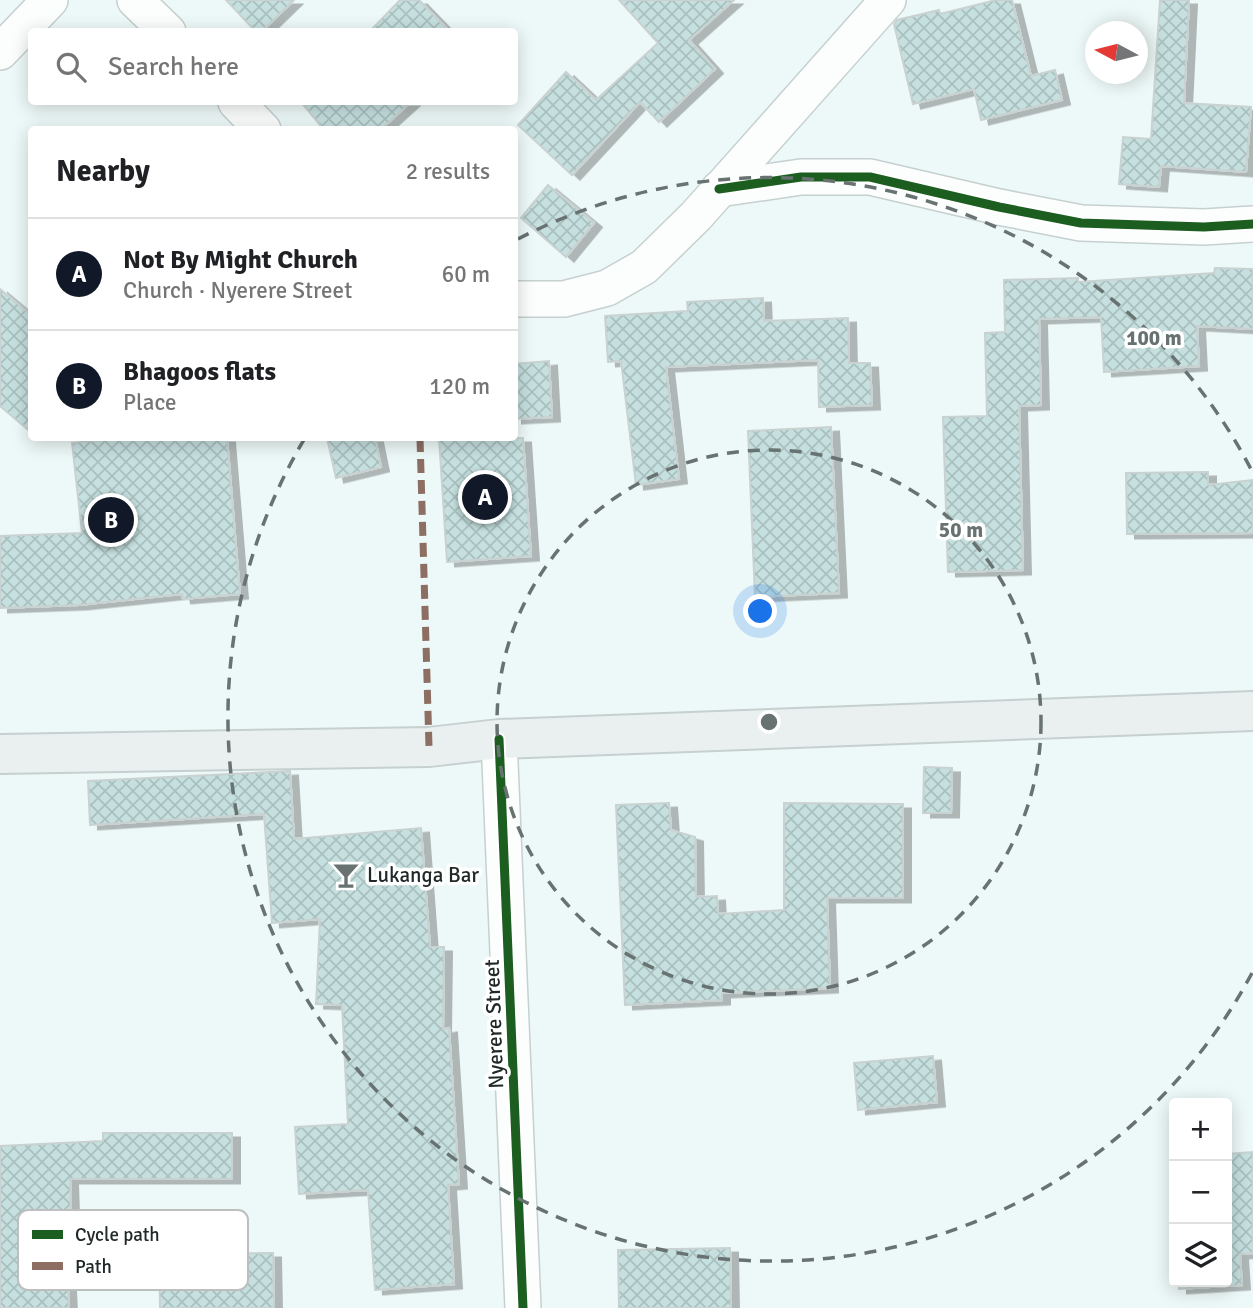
<!DOCTYPE html>
<html lang="en">
<head>
<meta charset="utf-8">
<style>
  :root { --surface:#fff; --page:#f6f6f6; --text:#202124; --muted:#757577; --line:#e0e0e0; --accent:#111827 }
  body { margin:0; font-family:Signika,sans-serif; background:var(--page); color:var(--text) }
  .controls { position:absolute; right:21px; bottom:21px; display:grid; overflow:hidden; border-radius:7px; box-shadow:0 4px 18px #0003 }
  .controls button { width:63px; height:63px; display:grid; place-items:center; padding:0; border:0; border-bottom:2px solid var(--line); background:var(--surface); color:var(--text); font:35px sans-serif }
  .compass { position:absolute; left:1085px; top:21px; width:63px; height:63px; border-radius:50%; background:var(--surface); box-shadow:0 4px 18px #0003; rotate:277deg }
  .you { position:absolute; left:761px; top:612px; width:24px; height:24px; margin:-18px; border:5px solid #fff; border-radius:50%; background:#1a73e8; box-shadow:0 0 0 10px #1a73e833 }
  .badge { display:grid; place-items:center; width:46px; height:46px; border-radius:50%; background:var(--accent); color:#fff; font-size:23px; font-weight:700 }
  .pin { position:absolute; translate:-50% -50%; border:4px solid #fff; box-shadow:0 2px 7px #0006 }
  .list { margin:0; padding:0; list-style:none }
  h2 { display:flex; justify-content:space-between; align-items:center; height:91px; margin:0; padding:0 28px; font-size:30px }
  h2 small { font-size:23px; font-weight:400; color:var(--muted) }
  .list li { display:grid; grid-template-columns:46px 1fr auto; gap:21px; align-items:center; box-sizing:border-box; height:112px; padding:0 28px; border-top:2px solid var(--line) }
  .list b { display:block; font-size:26px; white-space:nowrap }
  .list p { margin:0; font-size:23px; white-space:nowrap; color:var(--muted) }
  .list em { font-size:23px; font-style:normal; color:var(--muted) }
  .icon { flex:none; width:38px; height:38px; fill:none; stroke:currentColor; stroke-width:2; stroke-linecap:round; stroke-linejoin:round }
  .map { position:relative; flex:none; width:1253px; height:1308px; overflow:hidden }
  .search { position:absolute; background:var(--surface); box-shadow:0 4px 18px #0003; left:28px; top:28px; width:490px; height:77px; display:flex; align-items:center; gap:18px; box-sizing:border-box; padding:0 24px; border-radius:7px; color:var(--muted); font-size:26px }
  .panel { position:absolute; background:var(--surface); box-shadow:0 4px 18px #0003; left:28px; top:126px; width:490px; height:315px; border-radius:7px }
  .map>svg:first-child { display:block }
  .building { fill:url(#building-cross-hatch); stroke:#c9d2d1; stroke-width:2; filter:url(#shadow) }
  .lines { fill:none; stroke-linecap:round; stroke-linejoin:round }
  .street-casing { stroke:#c6d0cf; stroke-width:38 }
  .secondary-casing { stroke:#c6d0cf; stroke-width:42 }
  .street { stroke:#fcfefe; stroke-width:35 }
  .secondary { stroke:#eaf0f0; stroke-width:38 }
  .quiet { stroke:#8d6e63; stroke-width:7; stroke-dasharray:14 7; stroke-linecap:butt }
  .cycleway-casing { stroke:#fff; stroke-width:13 }
  .cycleway { stroke:#1b5e20; stroke-width:9 }
  .ring { fill:none; stroke:#687271; stroke-width:3.5; stroke-dasharray:12 9 }
  .labels { text-anchor:middle; dominant-baseline:central; stroke-width:7; stroke-linejoin:round; paint-order:stroke }
  .poi-label { font-size:21px; fill:#212928; stroke:#fff; text-anchor:start }
  .street-label { font-size:21px; fill:#212928; stroke:#fff }
  .key { fill:#fff; stroke:#bcbfbe; stroke-width:2 }
  .key-label { font-size:19px; fill:#212928 }
  .centre { fill:#687271; stroke:#fff; stroke-width:3.5 }
  .ring-label { font-size:21px; text-anchor:middle; font-weight:bold; fill:#687271; stroke:#fff; stroke-width:7; stroke-linejoin:round; paint-order:stroke }
</style>
</head>
<body>
<div class="map">
<svg width="1253" height="1308" viewBox="0 0 1253 1308">
  <defs>
    <pattern id="building-cross-hatch" width="8" height="8" patternUnits="userSpaceOnUse" patternTransform="scale(1.75)"><rect width="8" height="8" fill="#c5e0df"/><path d="M0 0l8 8M0 8l8-8" fill="none" stroke="#a9c0bf"/></pattern>
    <filter id="shadow"><feDropShadow dx="8" dy="4.5" stdDeviation="0" flood-color="#0004"/></filter>
  </defs>
  <rect width="100%" height="100%" fill="#edf9f8"/>
  <g class="building">
    <path d="M226 0H294L261 32H256Z"/>
    <path d="M400 0H419L450 32H369Z"/>
    <path d="M619 0H734L689 40 715 69 659 122 640 102 572 175 518 125 566 72 596 100 658 43Z"/>
    <path d="M996 0H1012L1031 76 1055 70 1062 100 981 120 974 89 913 104 894 24 897 20 939 10 940 14Z"/>
    <path d="M1160 0H1189L1184 103 1251 107 1246 172 1161 166 1159 187 1119 184 1123 137 1151 139Z"/>
    <path d="M301 102H411L380 130H324Z"/>
    <path d="M548 185 594 223 566 257 521 218Z"/>
    <path d="M1215 268 1253 269V329L1197 326 1199 366 1104 372 1101 317 1039 319 1041 405 1019 406 1023 570 948 572 943 417 987 416 985 333 1005 332 1004 280 1078 278V282L1214 273Z"/>
    <path d="M0 289 32 316V433L0 406Z"/>
    <path d="M763 298 764 321 848 318 849 363H870L872 405 819 407 818 360 666 367 679 479 636 485 621 361 608 362 605 316 688 311 687 302Z"/>
    <path d="M549 361 552 417 514 419V364Z"/>
    <path d="M831 427 839 593 755 597 748 431Z"/>
    <path d="M121 438H227L240 594 183 599 182 594 79 605 0 608V536L82 533 72 443Z"/>
    <path d="M327 438H375L381 467 336 478Z"/>
    <path d="M439 438H523L531 556 447 562Z"/>
    <path d="M1208 472V485L1253 480V533L1127 534 1126 473Z"/>
    <path d="M924 767 952 768 951 813H923Z"/>
    <path d="M290 771 294 839 421 828 430 947H444L443 1029 449 1028 459 1184 448 1185 454 1284 375 1290 368 1190 299 1194 295 1127 348 1124 342 1005 316 1004 320 919 272 923 264 814 90 825 88 781Z"/>
    <path d="M669 803 671 830 695 837 696 897 717 896 718 914 784 910V803L903 804V898H827L830 988 722 993V1000L625 1005 616 805Z"/>
    <path d="M933 1056 937 1102 858 1110 854 1063Z"/>
    <path d="M103 1133H232V1179H70L72 1242H66L69 1308H0V1146L103 1141Z"/>
    <path d="M1253 1152V1253L1240 1254 1242 1285 1179 1289V1282H1227V1154Z"/>
    <path d="M730 1248 731 1308H619L618 1250Z"/>
    <path d="M273 1253 274 1308H160L159 1254Z"/>
  </g>
  <g class="lines">
    <defs>
      <g id="street">
        <path d="M135 0 168 32"/>
        <path d="M0 52 50 0"/>
        <path d="M236 102 263 130"/>
        <path d="M719 189 801 177H870L999 207 1081 223 1204 227 1253 224"/>
        <path d="M514 299H564L607 288 644 267 696 216 888 0"/>
        <path d="M499 739 523 1308"/>
      </g>
      <path id="secondary" d="M0 754 429 747 499 739 1253 711"/>
    </defs>
    <use href="#street" class="street-casing"/>
    <use href="#secondary" class="secondary-casing"/>
    <use href="#street" class="street"/>
    <use href="#secondary" class="secondary"/>
    <path class="quiet" d="M420 438 429 747"/>
    <defs>
      <g id="cycleway">
        <path d="M719 189 801 177H870L999 207 1081 223 1204 227 1253 224"/>
        <path d="M499 739 523 1308"/>
      </g>
    </defs>
    <use href="#cycleway" class="cycleway-casing"/>
    <use href="#cycleway" class="cycleway"/>
  </g>
  <g class="ring">
    <circle cx="769" cy="722" r="272"/>
    <path d="M1252 973A544 544 0 1 1 305 438M518 239A544 544 0 0 1 1252 471"/>
  </g>
  <defs>
    <symbol id="bar-bare" viewBox="-9 -9 18 18"><path d="M-6-5H6L.8 .8V4.5H3.5V6h-7V4.5H-.8V.8Z" fill="#687271" stroke="#fff" stroke-width="2.5" paint-order="stroke"/></symbol>
  </defs>
  <g fill-rule="evenodd">
    <use href="#bar-bare" x="327" y="856" width="38" height="38"/>
  </g>
  <g class="labels">
    <g class="poi-label">
      <text x="367" y="875">Lukanga Bar</text>
    </g>
    <g class="street-label">
      <text transform="translate(494 1024) rotate(-92)">Nyerere Street</text>
    </g>
  </g>
  <rect x="18" y="1210" width="230" height="80" rx="10" class="key"/>
  <rect x="32" y="1230" width="31" height="9" fill="#1b5e20"/>
  <rect x="32" y="1262" width="31" height="8" fill="#8d6e63"/>
  <g class="key-label">
    <text x="75" y="1241">Cycle path</text>
    <text x="75" y="1273">Path</text>
  </g>
  <circle cx="769" cy="722" r="10" class="centre"/>
  <g class="ring-label">
    <text x="1154" y="345">100 m</text>
    <text x="961" y="537">50 m</text>
  </g>
</svg>
<div class="controls">
<button>+</button>
<button>−</button>
<button><svg class="icon" aria-label="layers" viewBox="0 0 24 24"><path d="M12 4l9 5-9 5-9-5zM3 14l9 5 9-5"/></svg></button>
</div>
<svg class="compass" viewBox="-18 -18 36 36"><path d="M0-13l5 13h-10z" fill="#e53935"/><path d="M0 13l5-13h-10z" fill="#757577"/></svg>
<div class="you"></div>
<div class="pin badge" style="left:485px;top:497px">A</div>
<div class="pin badge" style="left:111px;top:520px">B</div>
<div class="search"><svg class="icon" aria-label="search" viewBox="0 0 24 24"><circle cx="10" cy="10" r="6"/><path d="M15 15l6 6"/></svg>Search here</div>
<section class="panel">
<h2>Nearby<small>2 results</small></h2>
<ul class="list">
<li><span class="badge">A</span><div><b>Not By Might Church</b><p>Church · Nyerere Street</p></div><em>60 m</em></li>
<li><span class="badge">B</span><div><b>Bhagoos flats</b><p>Place</p></div><em>120 m</em></li>
</ul>
</section>
</div>
</body>
</html>
